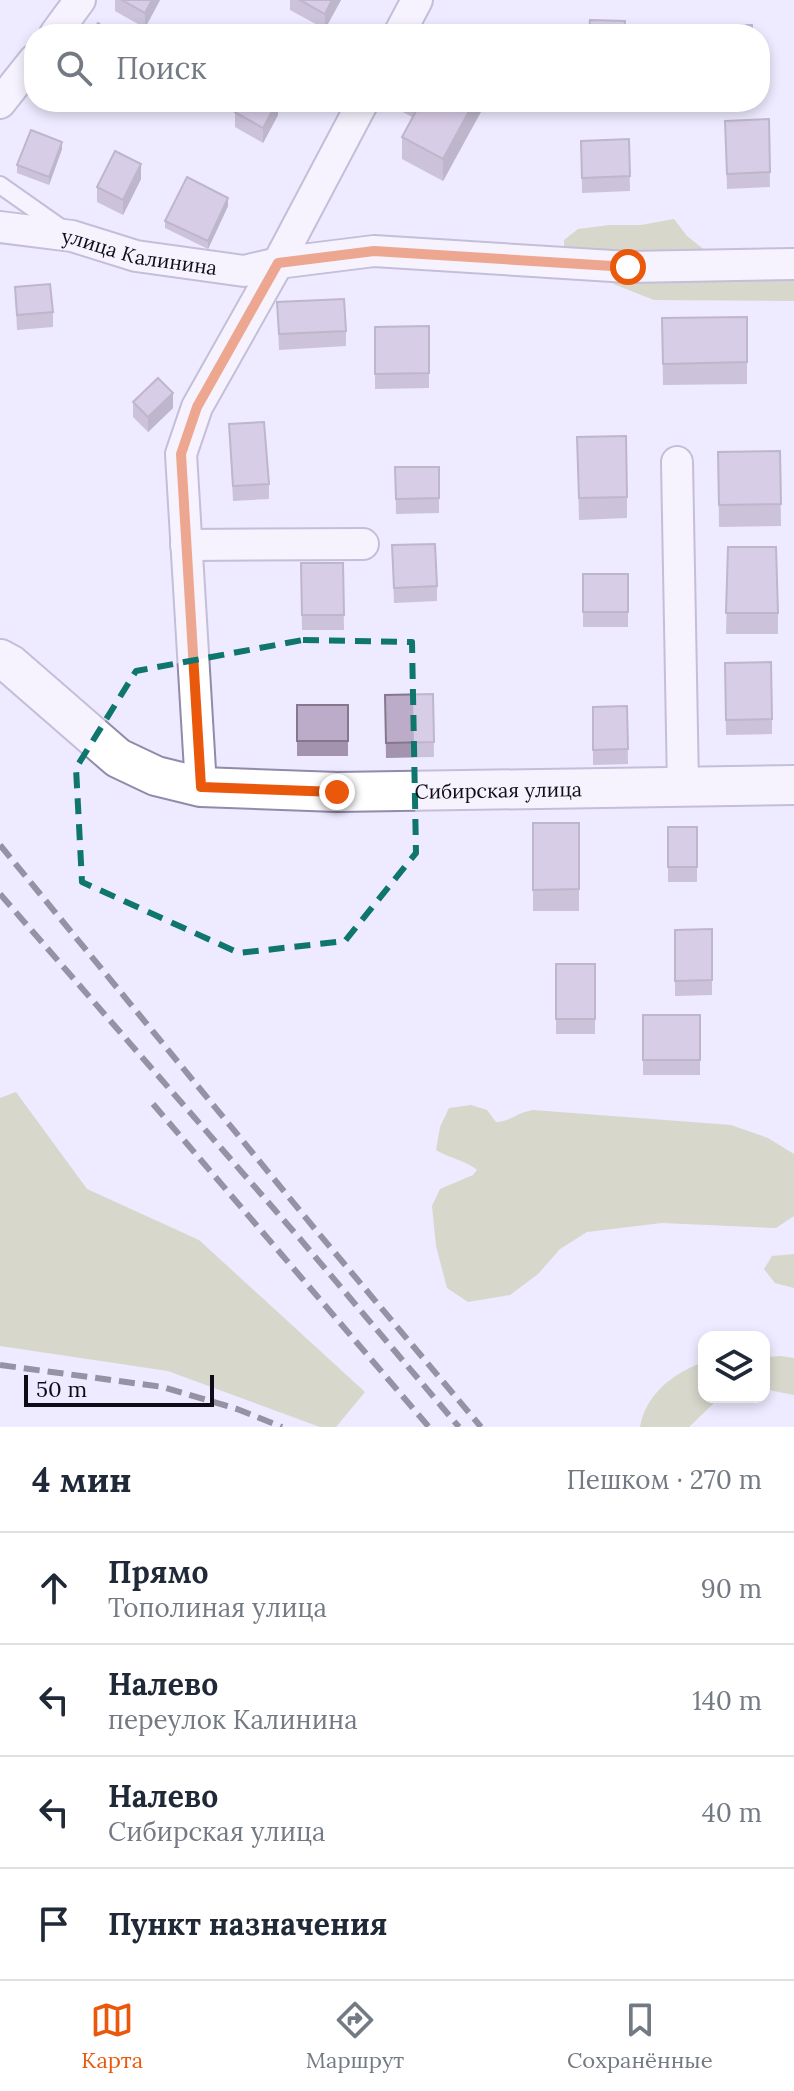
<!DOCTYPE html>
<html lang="ru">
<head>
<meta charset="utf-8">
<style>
  :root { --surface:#fff; --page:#f2f2f3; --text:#1f2937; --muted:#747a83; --line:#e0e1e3; --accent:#ea580c }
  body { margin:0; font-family:Lora,serif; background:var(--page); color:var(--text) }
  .controls { position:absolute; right:24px; bottom:24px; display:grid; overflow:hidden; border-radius:16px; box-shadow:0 4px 12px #0003 }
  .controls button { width:72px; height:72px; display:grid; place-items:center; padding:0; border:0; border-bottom:2px solid var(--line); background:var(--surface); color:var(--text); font:40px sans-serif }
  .scale { position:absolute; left:24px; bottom:20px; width:190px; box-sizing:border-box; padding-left:8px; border:4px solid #0f0c17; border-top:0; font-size:22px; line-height:28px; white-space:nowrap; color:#0f0c17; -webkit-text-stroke:6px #eeeaff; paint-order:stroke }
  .stop { position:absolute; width:24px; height:24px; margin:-18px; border:6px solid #ea580c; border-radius:50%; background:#fff }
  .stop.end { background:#ea580c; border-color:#fff; box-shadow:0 2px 8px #0008 }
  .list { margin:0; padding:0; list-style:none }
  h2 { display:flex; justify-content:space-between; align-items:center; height:104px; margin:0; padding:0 32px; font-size:34px }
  h2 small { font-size:26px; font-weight:400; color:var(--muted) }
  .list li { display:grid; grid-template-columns:52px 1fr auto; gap:24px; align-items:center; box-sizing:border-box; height:112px; padding:0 32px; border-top:2px solid var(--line) }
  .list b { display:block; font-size:30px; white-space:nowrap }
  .list p { margin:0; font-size:26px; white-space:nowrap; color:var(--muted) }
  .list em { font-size:26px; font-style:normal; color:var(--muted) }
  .icon { flex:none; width:44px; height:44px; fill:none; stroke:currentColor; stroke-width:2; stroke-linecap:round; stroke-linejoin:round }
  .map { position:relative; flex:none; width:794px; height:1427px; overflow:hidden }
  .search { position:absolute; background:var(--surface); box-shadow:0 4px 12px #0003; left:24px; right:24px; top:24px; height:88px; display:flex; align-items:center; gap:20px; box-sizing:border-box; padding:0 28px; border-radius:32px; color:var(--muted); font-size:30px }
  .sheet { height:552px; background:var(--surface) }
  nav { display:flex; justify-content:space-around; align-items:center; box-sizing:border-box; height:112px; border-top:2px solid var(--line); background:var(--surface); font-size:22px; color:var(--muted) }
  nav a { display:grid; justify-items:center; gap:4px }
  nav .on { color:var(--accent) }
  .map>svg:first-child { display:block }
  .green { fill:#bac28e }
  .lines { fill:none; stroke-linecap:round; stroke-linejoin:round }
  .service-casing { stroke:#918aaa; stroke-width:20 }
  .minor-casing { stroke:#918aaa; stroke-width:34 }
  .tertiary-casing { stroke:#918aaa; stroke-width:42 }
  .service { stroke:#fff; stroke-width:16 }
  .minor { stroke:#fff; stroke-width:30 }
  .tertiary { stroke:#fff; stroke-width:38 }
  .rail { stroke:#2c2935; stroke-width:6; stroke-dasharray:16 8; stroke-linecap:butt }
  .wall { fill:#a393ae }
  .shaded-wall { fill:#84788d }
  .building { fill:#bdabca; stroke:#84788d; stroke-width:2 }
  .route { stroke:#ea580c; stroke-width:10 }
  .marked { fill:none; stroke:#0f766e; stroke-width:6; stroke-dasharray:16 10; stroke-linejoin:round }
  .labels { text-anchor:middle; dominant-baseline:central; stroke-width:6; stroke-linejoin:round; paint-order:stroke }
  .street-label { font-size:20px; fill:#0f0c17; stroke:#eeeaff }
</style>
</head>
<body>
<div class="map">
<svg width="794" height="1427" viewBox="0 0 794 1427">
  <rect width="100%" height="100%" fill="#eeeaff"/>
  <g class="green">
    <path d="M674 219 687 236 712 256 794 272V301L654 300 616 285 564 254V240L578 229 610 225H641Z"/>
    <path d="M16 1092 87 1189 199 1240 365 1392 336 1427H320L168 1371 0 1346V1098Z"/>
    <path d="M471 1105 487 1110 496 1122C510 1122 518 1112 533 1110L731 1125 768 1138 794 1154V1216L776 1228 662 1223 587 1232 560 1249 538 1274 510 1295 468 1302 447 1288 436 1246 432 1206 440 1189 473 1175 477 1170C469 1162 447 1157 436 1150L440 1127 449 1108Z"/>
    <path d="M794 1254V1288L775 1283 764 1269 772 1256Z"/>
    <path d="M781 1356 794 1358V1395L764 1389V1357Z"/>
    <path d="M704 1362V1397H715L713 1404 689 1427H640C646 1394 673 1373 704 1362Z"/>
  </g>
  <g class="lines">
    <defs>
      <path id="service" d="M0 185 64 230"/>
      <g id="minor">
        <path d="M55 34 80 0"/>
        <path d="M399 34 417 0"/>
        <path d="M0 103 34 60"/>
        <path id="s1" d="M0 227 72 236 136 256 244 271 278 263 374 251 628 267 794 264"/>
        <path d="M677 462 683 786"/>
        <path d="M186 545 363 544"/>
        <path d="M201 787 181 454 197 407 278 263 363 102"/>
      </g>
      <g id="tertiary">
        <path id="s2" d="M0 659 11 665 118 758 156 776 201 787 337 792 794 785"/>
      </g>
    </defs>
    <use href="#service" class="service-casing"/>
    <use href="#minor" class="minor-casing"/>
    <use href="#tertiary" class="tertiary-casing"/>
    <use href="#service" class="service"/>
    <use href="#minor" class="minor"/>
    <use href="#tertiary" class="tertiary"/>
    <g class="rail">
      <path d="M0 845 315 1229 481 1427"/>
      <path d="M0 894 301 1240 459 1427"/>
      <path d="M153 1104 429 1427"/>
      <path d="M0 1365 163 1387 237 1409 282 1427"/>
    </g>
  </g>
  <g class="wall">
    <path d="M115 0H160L145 28 115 11Z"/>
    <path d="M290 0H341L325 29 290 10Z"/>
    <path d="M278 102V115L263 143 235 127V112Z"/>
    <path d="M399 102H483V108L443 181 402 159V137L412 117 399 110Z"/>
    <path d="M769 119 770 187 727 189 725 121Z"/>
    <path d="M629 139 630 191 582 193 581 141Z"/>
    <path d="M62 149 49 185 17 173V165Z"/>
    <path d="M141 179 123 215 97 202V187Z"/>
    <path d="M228 206 208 249 165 228V221Z"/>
    <path d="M15 287 53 312V327L17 330Z"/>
    <path d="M277 302 346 331V346L279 350Z"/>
    <path d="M747 317V384L663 385 662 318Z"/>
    <path d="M429 326V388L375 389V327Z"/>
    <path d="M133 402 173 408 148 432 133 417Z"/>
    <path d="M229 424 269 484V499L233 501Z"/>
    <path d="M577 437 627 497V518L579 520Z"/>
    <path d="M780 451 781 526 719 527 718 452Z"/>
    <path d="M395 467 439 498V513L396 514Z"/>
    <path d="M392 545 437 586V601L394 603Z"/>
    <path d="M728 547 778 613V634H726Z"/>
    <path d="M301 563H343L344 630H302Z"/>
    <rect x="583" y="574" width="45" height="53"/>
    <path d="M725 663 772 719V734L726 735Z"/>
    <path d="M433 694 434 757 386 758 385 695Z"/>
    <rect x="297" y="705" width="51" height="51"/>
    <path d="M627 706 628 764 593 765V707Z"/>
    <rect x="533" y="823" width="46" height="88"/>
    <path d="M697 827V882H668V867Z"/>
    <path d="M712 929V995L675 996V930Z"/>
    <rect x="556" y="964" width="39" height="70"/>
    <rect x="643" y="1015" width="57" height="60"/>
  </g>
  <g class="shaded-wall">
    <path d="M152 0H160L145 28V13Z"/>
    <path d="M332 0H341L325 29V14Z"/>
    <path d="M277 102H278V115L263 143V128Z"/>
    <path d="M474 102H483V108L443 181V159Z"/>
    <path d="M62 142V149L49 185V177Z"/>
    <path d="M141 164V179L123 215V200Z"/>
    <path d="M228 198V206L208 249V241Z"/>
    <path d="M173 393V408L148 432V417Z"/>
  </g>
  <g class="building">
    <path d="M122 0H152L145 13Z"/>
    <path d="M300 0H332L325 14Z"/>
    <path d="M590 20 625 21 624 34H589Z"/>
    <path d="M98 23 115 34H91Z"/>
    <path d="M752 25V34H720V26Z"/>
    <path d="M275 29 285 34H273Z"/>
    <path d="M240 102H277L263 128 235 112Z"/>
    <path d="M421 102H474L443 159 402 137Z"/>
    <path d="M769 119 770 172 727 174 725 121Z"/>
    <path d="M31 130 62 142 49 177 17 165Z"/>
    <path d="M629 139 630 176 582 178 581 141Z"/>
    <path d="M115 151 141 164 123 200 97 187Z"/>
    <path d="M187 177 228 198 208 241 165 221Z"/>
    <path d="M50 284 53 312 17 315 15 287Z"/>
    <path d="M344 299 346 331 279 334 277 302Z"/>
    <path d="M747 317V362L663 364 662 318Z"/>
    <path d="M429 326V373L375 374V327Z"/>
    <path d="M158 378 173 393 148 417 133 402Z"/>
    <path d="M264 422 269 484 233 486 229 424Z"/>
    <path d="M626 436 627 497 579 498 577 437Z"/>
    <path d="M780 451 781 504 719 505 718 452Z"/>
    <path d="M395 467H439V498L396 499Z"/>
    <path d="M435 544 437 586 394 588 392 545Z"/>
    <path d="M728 547H776L778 613H726Z"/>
    <path d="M301 563H343L344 615H302Z"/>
    <rect x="583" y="574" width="45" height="38"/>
    <path d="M771 662 772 719 726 720 725 663Z"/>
    <path d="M433 694 434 742 386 743 385 695Z"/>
    <rect x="297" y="705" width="51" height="36"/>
    <path d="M627 706 628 749 593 750V707Z"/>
    <path d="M533 823H579V889L533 890Z"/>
    <rect x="668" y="827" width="29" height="40"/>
    <path d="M712 929V980L675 981V930Z"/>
    <rect x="556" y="964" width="39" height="55"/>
    <rect x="643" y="1015" width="57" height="45"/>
  </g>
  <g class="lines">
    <path class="route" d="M337 792 201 787 181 454 197 407 278 263 374 251 628 267"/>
  </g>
  <path d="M0 0H794V1427H0ZM303 640 412 642 416 853 345 941 239 953 82 882 76 768 136 671Z" fill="#eeeaff" fill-opacity=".55" fill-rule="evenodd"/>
  <path class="marked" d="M303 640 412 642 416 853 345 941 239 953 82 882 76 768 136 671Z"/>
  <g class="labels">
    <g class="street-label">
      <text stroke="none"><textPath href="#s1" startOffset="142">улица Калинина</textPath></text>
      <text stroke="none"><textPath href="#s2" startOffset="540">Сибирская улица</textPath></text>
    </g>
  </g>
</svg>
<div class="controls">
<button><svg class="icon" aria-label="layers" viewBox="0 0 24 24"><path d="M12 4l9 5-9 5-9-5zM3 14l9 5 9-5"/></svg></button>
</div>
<div class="scale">50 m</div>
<div class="stop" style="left:628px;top:267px"></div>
<div class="stop end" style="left:337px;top:792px"></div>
<div class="search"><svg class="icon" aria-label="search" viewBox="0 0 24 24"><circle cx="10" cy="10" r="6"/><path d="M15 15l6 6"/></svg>Поиск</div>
</div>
<section class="sheet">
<h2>4 мин<small>Пешком · 270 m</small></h2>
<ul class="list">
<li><svg class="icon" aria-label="ahead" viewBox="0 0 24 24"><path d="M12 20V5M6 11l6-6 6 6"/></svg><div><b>Прямо</b><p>Тополиная улица</p></div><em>90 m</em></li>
<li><svg class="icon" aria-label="left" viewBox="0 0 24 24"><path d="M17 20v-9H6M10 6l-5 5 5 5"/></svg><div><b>Налево</b><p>переулок Калинина</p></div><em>140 m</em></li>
<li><svg class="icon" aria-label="left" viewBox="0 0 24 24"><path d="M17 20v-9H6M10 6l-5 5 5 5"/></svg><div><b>Налево</b><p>Сибирская улица</p></div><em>40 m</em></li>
<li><svg class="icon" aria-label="arrive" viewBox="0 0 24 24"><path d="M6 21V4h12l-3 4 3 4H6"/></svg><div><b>Пункт назначения</b></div></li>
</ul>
</section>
<nav>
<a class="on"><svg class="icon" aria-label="map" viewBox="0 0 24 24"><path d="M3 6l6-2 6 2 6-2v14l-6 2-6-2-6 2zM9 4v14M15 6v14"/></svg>Карта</a>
<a><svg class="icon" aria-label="directions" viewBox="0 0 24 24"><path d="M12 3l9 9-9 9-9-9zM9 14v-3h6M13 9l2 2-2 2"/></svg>Маршрут</a>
<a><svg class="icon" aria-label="saved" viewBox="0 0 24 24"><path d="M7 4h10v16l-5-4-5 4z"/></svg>Сохранённые</a>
</nav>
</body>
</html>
